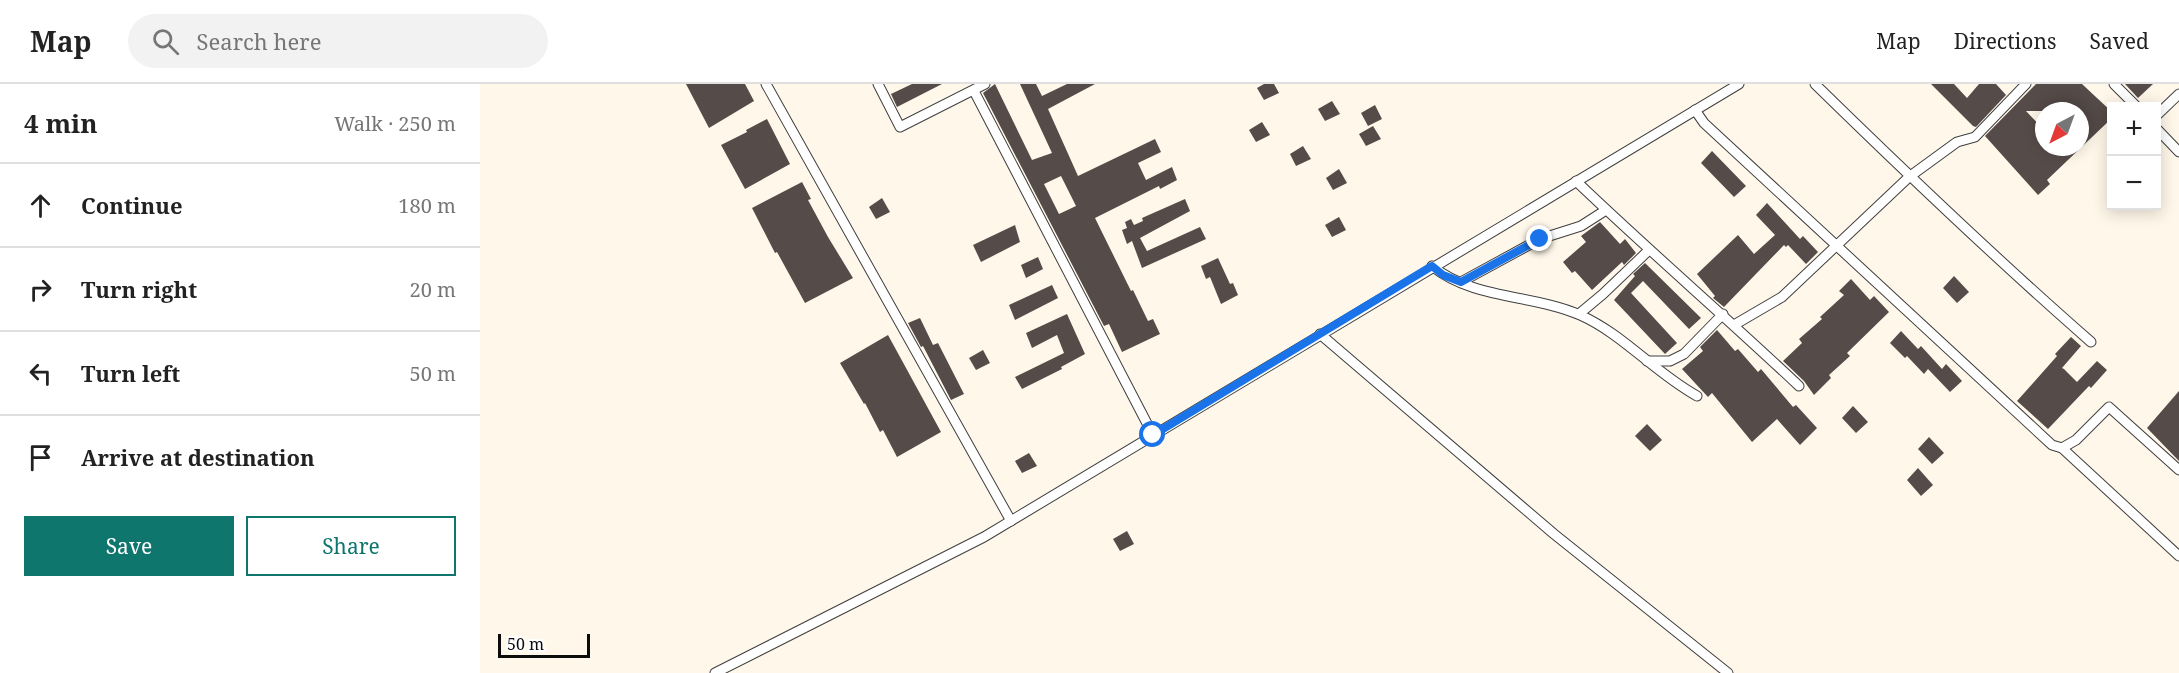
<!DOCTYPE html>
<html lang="en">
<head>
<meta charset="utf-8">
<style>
  :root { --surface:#fff; --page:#f2f2f2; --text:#222; --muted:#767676; --line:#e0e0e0; --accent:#0f766e }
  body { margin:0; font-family:"Noto Serif",serif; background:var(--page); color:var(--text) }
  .controls { position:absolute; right:18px; top:18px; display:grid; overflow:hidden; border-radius:0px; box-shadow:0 3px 15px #0003 }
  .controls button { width:54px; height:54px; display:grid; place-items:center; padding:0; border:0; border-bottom:2px solid var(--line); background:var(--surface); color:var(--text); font:30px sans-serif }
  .compass { position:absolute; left:1555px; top:18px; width:54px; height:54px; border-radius:50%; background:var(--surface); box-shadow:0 3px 15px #0003; rotate:221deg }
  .scale { position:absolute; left:18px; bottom:15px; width:92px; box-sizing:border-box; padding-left:6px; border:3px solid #0c0c0c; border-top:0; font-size:16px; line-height:21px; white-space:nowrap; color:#0c0c0c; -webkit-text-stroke:4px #fff; paint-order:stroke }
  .stop { position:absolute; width:18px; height:18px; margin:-14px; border:4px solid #1a73e8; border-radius:50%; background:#fff }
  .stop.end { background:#1a73e8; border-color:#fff; box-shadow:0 2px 6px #0008 }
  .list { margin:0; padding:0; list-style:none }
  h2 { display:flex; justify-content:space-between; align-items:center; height:78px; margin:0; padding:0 24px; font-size:26px }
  h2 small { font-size:20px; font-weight:400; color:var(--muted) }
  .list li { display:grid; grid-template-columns:39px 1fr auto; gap:18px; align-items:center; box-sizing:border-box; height:84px; padding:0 24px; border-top:2px solid var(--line) }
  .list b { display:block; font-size:22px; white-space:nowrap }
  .list em { font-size:20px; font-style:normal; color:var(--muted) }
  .actions { display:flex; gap:12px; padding:18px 24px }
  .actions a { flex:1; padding:14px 0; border:2px solid var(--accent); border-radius:0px; text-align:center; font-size:21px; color:var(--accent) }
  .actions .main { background:var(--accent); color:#fff }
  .icon { flex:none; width:33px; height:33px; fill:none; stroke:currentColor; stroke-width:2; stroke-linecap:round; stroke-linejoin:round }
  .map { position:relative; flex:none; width:1699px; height:589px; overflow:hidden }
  header { display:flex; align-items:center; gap:36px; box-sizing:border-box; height:84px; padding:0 30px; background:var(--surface); border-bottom:2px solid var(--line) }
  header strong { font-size:28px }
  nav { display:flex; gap:33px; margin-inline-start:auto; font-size:21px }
  .search { width:420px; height:54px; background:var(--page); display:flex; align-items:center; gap:15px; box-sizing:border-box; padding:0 21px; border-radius:33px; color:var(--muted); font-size:22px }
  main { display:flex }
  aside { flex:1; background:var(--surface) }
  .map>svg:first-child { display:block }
  .building { fill:#554b48; fill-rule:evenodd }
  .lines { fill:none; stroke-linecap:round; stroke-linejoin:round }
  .street-casing { stroke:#3f3f3f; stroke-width:11 }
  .street { stroke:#fff; stroke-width:9 }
  .route { stroke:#1a73e8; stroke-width:8 }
</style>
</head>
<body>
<header>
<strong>Map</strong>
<div class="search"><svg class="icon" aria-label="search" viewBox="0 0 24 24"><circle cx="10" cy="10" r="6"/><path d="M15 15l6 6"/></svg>Search here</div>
<nav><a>Map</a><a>Directions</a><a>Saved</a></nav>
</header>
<main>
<aside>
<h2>4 min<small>Walk · 250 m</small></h2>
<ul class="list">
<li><svg class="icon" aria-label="ahead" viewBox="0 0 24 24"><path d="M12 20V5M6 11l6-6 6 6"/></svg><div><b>Continue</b></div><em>180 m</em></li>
<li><svg class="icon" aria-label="right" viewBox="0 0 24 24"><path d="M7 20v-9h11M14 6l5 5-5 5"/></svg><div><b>Turn right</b></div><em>20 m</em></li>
<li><svg class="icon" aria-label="left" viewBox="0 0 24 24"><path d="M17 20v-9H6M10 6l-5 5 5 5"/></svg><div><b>Turn left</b></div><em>50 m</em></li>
<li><svg class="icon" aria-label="arrive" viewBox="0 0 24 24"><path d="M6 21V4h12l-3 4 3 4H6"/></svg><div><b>Arrive at destination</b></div></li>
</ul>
<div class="actions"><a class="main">Save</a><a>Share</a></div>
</aside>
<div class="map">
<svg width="1699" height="589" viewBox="0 0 1699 589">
  <rect width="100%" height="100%" fill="#fff8ea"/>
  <g class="building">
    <path d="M206 0H265L274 17 229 44Z"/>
    <path d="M432 0H462L417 23 411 10Z"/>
    <path d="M515 0 552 76 572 69 540 0H556L562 12 587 0H615L568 25 598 92 675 55 681 68 658 79 666 96 692 83 697 96 680 105 679 102 615 134 651 207 653 206 668 237 673 235 680 250 642 268 629 240 624 242 503 9ZM581 92 596 122 579 130 564 100Z"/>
    <path d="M784 0H794L799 9 784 16 777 4Z"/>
    <path d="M1451 0H1474L1487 14 1499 0H1516L1526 11 1496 43 1493 42Z"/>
    <path d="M1556 0H1602L1632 28V34L1567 96 1570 100 1558 111 1505 52ZM1546 27H1600V63H1564V46Z"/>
    <path d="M1645 0H1673L1658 14Z"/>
    <path d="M852 17 860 30 845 37 838 25Z"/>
    <path d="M895 21 902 35 888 42 881 29Z"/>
    <path d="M287 35 310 80 265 105 241 61 267 48 266 46Z"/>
    <path d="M782 38 790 51 776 58 769 46Z"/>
    <path d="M893 42 901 55 886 62 879 50Z"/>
    <path d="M823 62 831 75 816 82 810 70Z"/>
    <path d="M1232 67 1266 102 1254 113 1221 79Z"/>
    <path d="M859 85 867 99 853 106 846 94Z"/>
    <path d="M322 98 331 115 328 116 348 153 373 194 325 219 297 168 295 169 272 124Z"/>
    <path d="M402 114 410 128 396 135 389 123Z"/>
    <path d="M705 115 710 127 660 154 667 167 720 143 726 155 662 184 652 157 647 160 642 146 647 144 645 138 651 135 654 141 663 137 662 134Z"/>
    <path d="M1287 119 1320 155 1323 152 1338 168 1326 180 1308 161 1306 163 1304 161 1244 223 1233 214 1235 212 1217 190 1258 151 1274 170 1295 151 1276 131Z"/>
    <path d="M859 133 866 146 852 153 845 141Z"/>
    <path d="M1120 138 1140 160 1145 155 1156 169 1144 181 1142 178 1112 206 1095 187 1092 189 1083 178 1106 158 1101 152Z"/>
    <path d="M535 141 540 158 501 178 493 161Z"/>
    <path d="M558 173 563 185 546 194 541 181Z"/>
    <path d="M738 174 750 200 753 199 758 211 741 220 730 193 726 195 721 182Z"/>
    <path d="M1165 179 1221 234 1209 245 1163 197 1151 209 1197 259 1185 270 1134 216 1155 192 1153 190Z"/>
    <path d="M1474 192 1489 208 1477 219 1463 204Z"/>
    <path d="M1371 195 1390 216 1394 212 1409 228 1367 269 1370 272 1349 291 1351 294 1334 311 1324 297 1303 277 1322 259 1319 255 1342 235 1340 233 1364 211 1359 207Z"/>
    <path d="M572 201 578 214 535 236 529 221Z"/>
    <path d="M587 230 605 270 581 283 582 285 542 305 535 293 584 269 577 251 552 264 546 249Z"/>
    <path d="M440 234 453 261 458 259 484 310 471 316 443 262 441 263 428 239Z"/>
    <path d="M1237 246 1255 267 1258 265 1278 288 1281 285 1313 323 1316 321 1337 344 1320 361 1297 335 1272 358 1232 309 1228 313 1202 285 1223 267 1220 263Z"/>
    <path d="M1421 247 1438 265 1441 262 1462 285 1466 280 1482 297 1470 308 1448 285 1444 290 1427 272 1425 274 1410 259Z"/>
    <path d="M408 251 461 348 417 373 403 346 400 348 385 319 384 320 360 279Z"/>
    <path d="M1591 253 1601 262 1582 284 1584 285 1597 298 1617 277 1627 286 1611 304 1609 302 1568 345 1537 317 1577 272 1575 270Z"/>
    <path d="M503 266 510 279 496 286 489 274Z"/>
    <path d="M1699 307V377L1667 344Z"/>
    <path d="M1373 322 1388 338 1376 349 1362 334Z"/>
    <path d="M1167 340 1182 356 1170 367 1155 352Z"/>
    <path d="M1449 353 1464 369 1452 380 1438 365Z"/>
    <path d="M549 369 557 382 542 389 535 377Z"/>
    <path d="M1438 384 1453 401 1441 412 1427 396Z"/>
    <path d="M647 447 654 460 640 467 633 455Z"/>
  </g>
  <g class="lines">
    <defs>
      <g id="street">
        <path d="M286 0 531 437"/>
        <path d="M398 0 420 43 505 0"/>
        <path d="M1335 0C1425 88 1516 175 1611 258"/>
        <path d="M1634 0 1656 22"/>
        <path d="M494 7 673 351"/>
        <path d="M1215 26 1224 39 1572 361 1582 364 1596 356 1629 323 1699 386"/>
        <path d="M1676 32 1699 10"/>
        <path d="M1676 44 1699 68"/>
        <path d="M1096 97C1169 167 1245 232 1319 302"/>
        <path d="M952 182C994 216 1052 210 1100 231 1143 250 1175 289 1217 312"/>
        <path d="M981 198 1060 155 1101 142 1126 126"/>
        <path d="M1099 230 1123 210 1169 166"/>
        <path d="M1254 241 1302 213 1429 93 1477 58 1495 53 1546 0"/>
        <path d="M840 250 1074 450 1248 589"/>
        <path d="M1167 277H1190L1204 270 1243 230"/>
        <path d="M1582 364 1699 472"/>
        <path d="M235 589 504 453 1259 0"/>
      </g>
    </defs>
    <use href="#street" class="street-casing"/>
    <use href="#street" class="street"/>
  </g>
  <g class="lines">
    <path class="route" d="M673 351 952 182 963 191 981 198 1060 155"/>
  </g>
</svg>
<div class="controls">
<button>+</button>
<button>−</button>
</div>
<svg class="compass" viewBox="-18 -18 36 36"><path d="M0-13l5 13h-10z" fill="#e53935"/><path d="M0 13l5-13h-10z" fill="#767676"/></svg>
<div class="scale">50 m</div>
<div class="stop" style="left:673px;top:351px"></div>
<div class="stop end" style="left:1060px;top:155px"></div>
</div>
</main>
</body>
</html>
